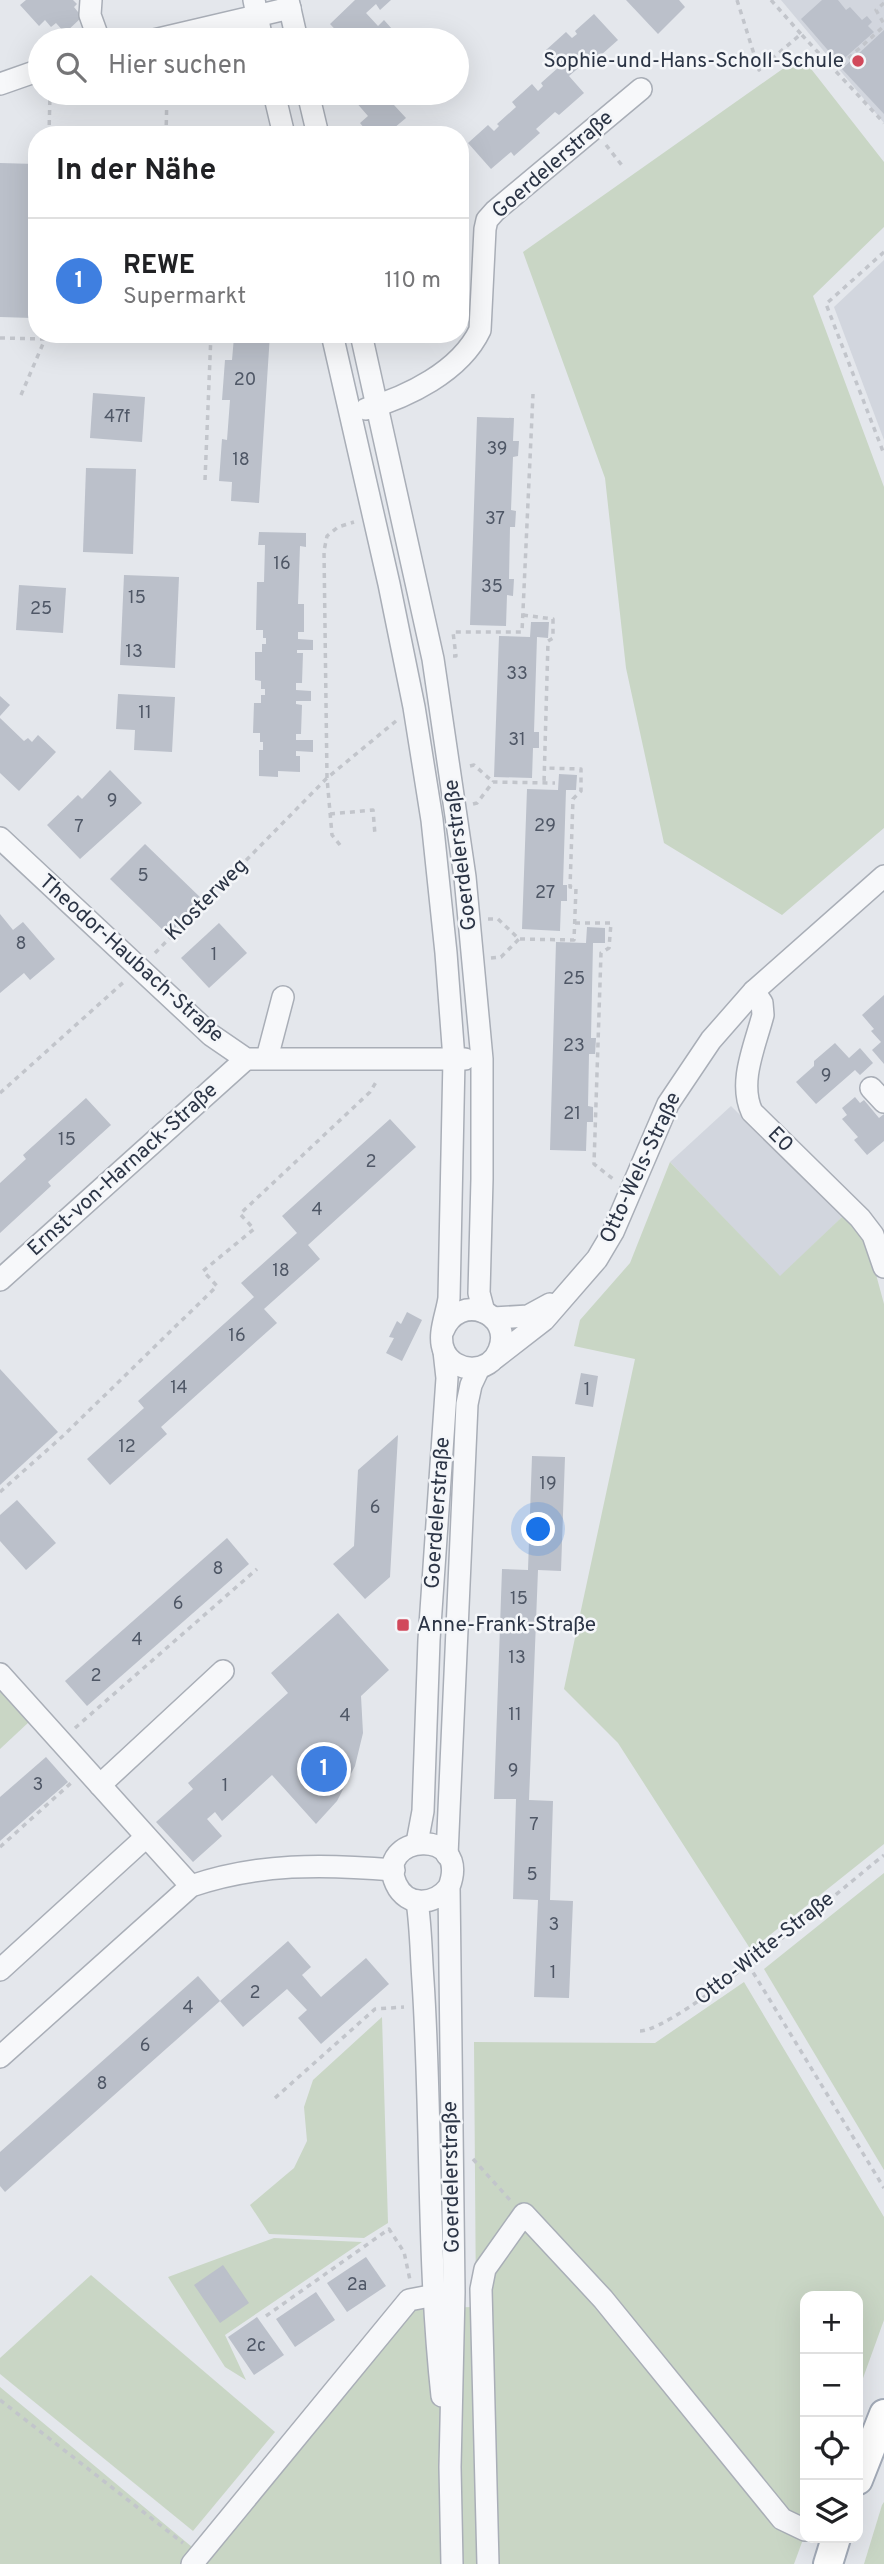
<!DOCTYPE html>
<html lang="de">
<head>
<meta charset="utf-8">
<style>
  :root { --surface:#fff; --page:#f6f6f6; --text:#202124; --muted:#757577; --line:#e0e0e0; --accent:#d1495b }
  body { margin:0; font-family:Overpass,sans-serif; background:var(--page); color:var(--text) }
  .controls { position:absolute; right:21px; bottom:21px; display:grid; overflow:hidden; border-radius:14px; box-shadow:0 7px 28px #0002 }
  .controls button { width:63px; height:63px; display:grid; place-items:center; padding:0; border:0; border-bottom:2px solid var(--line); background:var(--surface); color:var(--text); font:35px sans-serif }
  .you { position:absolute; left:539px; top:1530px; width:24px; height:24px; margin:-18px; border:5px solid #fff; border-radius:50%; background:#1a73e8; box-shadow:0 0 0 10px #1a73e833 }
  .badge { display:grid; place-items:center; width:46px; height:46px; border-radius:50%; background:var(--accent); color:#fff; font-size:23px; font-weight:700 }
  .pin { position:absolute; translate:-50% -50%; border:4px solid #fff; box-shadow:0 2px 7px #0006 }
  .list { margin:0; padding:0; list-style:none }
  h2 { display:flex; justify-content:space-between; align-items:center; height:91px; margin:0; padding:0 28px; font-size:30px }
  h2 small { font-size:23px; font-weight:400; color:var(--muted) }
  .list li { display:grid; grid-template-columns:46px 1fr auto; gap:21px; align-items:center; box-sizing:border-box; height:126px; padding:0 28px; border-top:2px solid var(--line) }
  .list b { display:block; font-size:26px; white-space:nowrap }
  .list p { margin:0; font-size:23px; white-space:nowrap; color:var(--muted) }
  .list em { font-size:23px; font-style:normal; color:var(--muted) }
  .icon { flex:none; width:38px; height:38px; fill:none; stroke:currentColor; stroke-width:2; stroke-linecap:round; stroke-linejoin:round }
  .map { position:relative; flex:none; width:884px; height:2564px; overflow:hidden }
  .search { position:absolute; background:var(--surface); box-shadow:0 7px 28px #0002; left:28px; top:28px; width:441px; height:77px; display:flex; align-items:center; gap:18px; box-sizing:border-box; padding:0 24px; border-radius:38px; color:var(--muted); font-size:26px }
  .panel { position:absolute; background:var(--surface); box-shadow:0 7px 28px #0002; left:28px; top:126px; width:441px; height:217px; border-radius:28px }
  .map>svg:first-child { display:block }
  .built { fill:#d2d6de }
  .green { fill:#c9d6c5 }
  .building { fill:#bbc0ca }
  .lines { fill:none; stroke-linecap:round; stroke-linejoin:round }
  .minor-casing { stroke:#a9aeb7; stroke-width:24 }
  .major-casing { stroke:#a3abb8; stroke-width:32 }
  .path { stroke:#c2c5cb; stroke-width:3.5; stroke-dasharray:5 5; stroke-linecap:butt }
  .minor { stroke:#f7f8fa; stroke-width:21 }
  .major { stroke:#fff; stroke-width:28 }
  .poi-dot { fill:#d1495b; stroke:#f4f6f9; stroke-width:2.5 }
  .labels { text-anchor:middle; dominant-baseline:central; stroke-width:5; stroke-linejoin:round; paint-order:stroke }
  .number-label { font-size:18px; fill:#4f5766 }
  .poi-label { font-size:21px; fill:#2b3445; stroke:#f4f6f9; text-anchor:end }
  .street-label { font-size:21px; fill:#2b3445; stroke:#f4f6f9 }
</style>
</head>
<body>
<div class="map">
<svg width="884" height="2564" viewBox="0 0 884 2564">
  <rect width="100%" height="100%" fill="#e4e7ec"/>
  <g class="built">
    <path d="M781 0H884V123Z"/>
    <path d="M884 260V440L834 307Z"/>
    <path d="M731 1106 843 1216 780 1277 670 1162Z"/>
  </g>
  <g class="green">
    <path d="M801 56 884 162V227L813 296 884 487V828L782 915 664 843 626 668 605 478 523 252Z"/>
    <path d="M670 1162 780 1276 843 1216 867 1241 884 1304V1844L751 1950 618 1743 564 1689 635 1359 574 1346 580 1320 630 1263Z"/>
    <path d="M0 1688 30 1721 0 1749Z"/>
    <path d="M884 1873V2170L764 1969Z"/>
    <path d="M744 1982 884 2217V2320L858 2392V2296H805V2534L794 2564H0V2387L192 2547 207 2551 415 2308 476 2307 474 2042 655 2043Z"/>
    <path d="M382 2017 388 2223 364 2238 269 2234 250 2205 294 2168 307 2141 304 2107 313 2080Z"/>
    <path d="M274 2238 362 2242 225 2335 246 2380 225 2367 168 2277Z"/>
    <path d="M91 2275 275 2432 193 2531 0 2374V2358Z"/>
    <path d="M884 2502V2564H864L882 2505Z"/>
  </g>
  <g class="building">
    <path d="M26 0H73L77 4 74 7 82 17 65 33 56 23 51 27 45 20 39 26 20 5Z"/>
    <path d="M355 0H391L380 10 376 4 366 13 378 26 384 20 392 29 380 40H345L330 24Z"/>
    <path d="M626 0H679L685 7 658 34Z"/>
    <path d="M822 0H838L846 10 850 7 862 20 867 16 872 22 868 26 874 32 839 63 801 19Z"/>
    <path d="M594 14 618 40 592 63 589 59 569 76 584 93 559 115 555 112 536 129 540 133 514 156 511 152 491 169 468 143 488 125 494 131 499 126 497 124 516 107 512 102 532 84 538 91 543 86 541 83 560 66 546 50 566 32 572 38 577 34 575 31Z"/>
    <path d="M884 30V114L842 69Z"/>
    <path d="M348 93H404L406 94 394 105 406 118 388 133 390 135H370L360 123 368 116Z"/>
    <path d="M0 163 36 164 32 318 0 317Z"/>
    <path d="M257 334H270L259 503 231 501 232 482 219 481 222 439 227 440 230 400H222L225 360H232L234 337 257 338Z"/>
    <path d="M93 393 145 397 142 442 90 438Z"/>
    <path d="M477 417 514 418 513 441H519L518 456 513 457 511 510 516 511 515 527H510L509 579H514L513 596 507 595 506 626 470 625Z"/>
    <path d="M86 468 136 469 133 554 83 552Z"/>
    <path d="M259 532 306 533V547L300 546 298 604H304V632H298V639L313 640V650H297V653H303L302 683H296V690L311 691V701H296V704L302 705 301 734H296V740H313V752L296 751V756H300V772L278 771V777L259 776V750H263V742H260V733H253L254 703H261V695H265V689H261V681L255 680V652H262V644H266V638H263V630H256L257 582H264L265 545H258Z"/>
    <path d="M124 575 179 577 175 668 120 665Z"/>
    <path d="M19 585 66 588 63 633 16 630Z"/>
    <path d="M531 622H549L548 638 537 637 534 732H539V748H533L532 778 494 777 499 636 530 637Z"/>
    <path d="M118 694 175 697 172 752 134 750 135 730 116 729Z"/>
    <path d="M0 696 10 705 0 716Z"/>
    <path d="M0 718 24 741 28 738 32 742 38 735 56 752 19 791 0 773Z"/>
    <path d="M110 770 142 803 80 859 47 825 78 795 82 799Z"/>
    <path d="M559 774 577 775 576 790H566L563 885H567V901H561L560 931 522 929 527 789 558 790Z"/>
    <path d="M145 844 203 900 168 935 110 879Z"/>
    <path d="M0 914 13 930 23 922 55 959 30 980 24 973 0 993Z"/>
    <path d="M219 923 247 953 209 988 181 958Z"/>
    <path d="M587 927 605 928V943H593L591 1038H596L595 1054H589L588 1106 593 1107V1122H587L586 1151 550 1150 556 942 586 943Z"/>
    <path d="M884 995V1064L872 1050 881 1042 871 1031 874 1029 862 1015Z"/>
    <path d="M835 1043 849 1058 860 1048 873 1063 860 1075 855 1070 816 1104 796 1082 814 1066V1061Z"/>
    <path d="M855 1097 860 1103 864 1100 879 1118 884 1114V1141L867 1155 854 1140 858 1137 842 1119 847 1115 842 1108Z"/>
    <path d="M86 1098 111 1125 48 1182 51 1186 0 1233V1183L26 1159 23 1155Z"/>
    <path d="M390 1119 416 1147 308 1245 320 1259 264 1309 277 1323 161 1427 167 1434 110 1485 87 1459 144 1408 138 1401 254 1297 241 1283 297 1233 282 1216Z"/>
    <path d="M407 1312 422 1320 402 1361 386 1353 394 1338 389 1337 397 1321 401 1324Z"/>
    <path d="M0 1369 58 1432 0 1485Z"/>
    <path d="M581 1373 598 1376 593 1407 575 1404Z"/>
    <path d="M398 1435 390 1577 365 1599 333 1564 354 1546 358 1470Z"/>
    <path d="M532 1456 565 1457 561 1571 538 1570 529 1800 553 1801 550 1900 573 1901 569 1998 534 1997 538 1900 513 1899 516 1799H494L502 1569 528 1570Z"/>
    <path d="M17 1500 56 1543 26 1570 0 1541V1515Z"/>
    <path d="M227 1538 249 1564 87 1706 65 1681Z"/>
    <path d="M338 1613 389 1670 361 1696 363 1733 355 1766 337 1801 316 1824 272 1775 222 1821 215 1812 207 1819 222 1836 193 1862 156 1822 193 1789 188 1783 288 1693 271 1673Z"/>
    <path d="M46 1757 68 1782 0 1841V1797Z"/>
    <path d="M288 1941 311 1967 302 1975 321 1997 366 1958 389 1984 321 2044 298 2018 307 2010 287 1989 243 2027 220 2001Z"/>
    <path d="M198 1976 220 2001 5 2192 0 2186V2152Z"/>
    <path d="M366 2257 386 2286 347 2312 327 2283Z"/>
    <path d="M223 2265 249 2303 220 2323 194 2285Z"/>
    <path d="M316 2292 335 2320 295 2347 276 2319Z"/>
    <path d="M257 2317 284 2355 254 2375 228 2337Z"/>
  </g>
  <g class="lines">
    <defs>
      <g id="minor">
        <path d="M91 0 90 15 99 40"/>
        <path d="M254 0 262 40"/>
        <path d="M288 0 297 40"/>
        <path d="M154 40 290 8"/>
        <path d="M0 84 40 70"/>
        <path d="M274 93 284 135"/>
        <path d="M308 93 318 135"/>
        <path d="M332 334 389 584 414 707 432 820 446 953 454 1059 449 1298C447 1314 437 1335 444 1351 455 1374 490 1374 499 1350 514 1313 459 1291 443 1331"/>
        <path d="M361 334 433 659 465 877 482 1059V1179L479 1293 484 1312"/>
        <path d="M366 409C407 397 460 372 480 330L485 229 487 220 495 211 641 89"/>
        <path d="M0 838 211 1035 246 1059H465"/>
        <path d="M754 991 762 1003 763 1015C755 1046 738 1082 752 1112L860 1218 873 1235 884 1267"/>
        <path d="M267 1058 283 997"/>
        <path d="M871 1088 884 1102"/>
        <path d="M0 1280 246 1059"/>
        <path d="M493 1318 528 1316 550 1304"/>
        <path d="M495 1358 544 1320 597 1259 613 1232 668 1104 711 1040 754 991 884 876"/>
        <path d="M0 1674 191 1886"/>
        <path d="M100 1785 223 1671"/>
        <path d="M417 1843 423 1811 429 1640 447 1378 444 1351"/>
        <path d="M447 1855 467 1404 471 1385 479 1368"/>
        <path d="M449 1887C435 1905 407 1908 396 1884 373 1834 472 1826 449 1887L454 2292 450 2467 452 2564"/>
        <path d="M417 1901C421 1928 421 1954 423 1981 432 2119 427 2258 442 2396"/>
        <path d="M0 1970 146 1837"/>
        <path d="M0 2057 191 1886C258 1863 324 1864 394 1870"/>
        <path d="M192 2564 409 2300 446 2293"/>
        <path d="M488 2564 481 2289 485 2269 524 2214 603 2299 782 2519 805 2530"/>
      </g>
      <g id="major">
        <path d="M858 2480 884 2414"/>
        <path d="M828 2564 836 2538"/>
      </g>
    </defs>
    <use href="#minor" class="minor-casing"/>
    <use href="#major" class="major-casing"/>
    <g class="path">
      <path d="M737 0 759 70 801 34 884 123"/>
      <path d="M771 0 801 34"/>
      <path d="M884 3 876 10 884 24"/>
      <path d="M841 65 884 26"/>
      <path d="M49 135 50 93"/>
      <path d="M166 135 167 93"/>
      <path d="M606 145 624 168"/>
      <path d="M884 252 826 304 884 454"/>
      <path d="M0 338 45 339V334"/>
      <path d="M21 395 45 339 159 341V334"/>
      <path d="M205 480 211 334"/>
      <path d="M523 615 553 619V638L548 641 544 783"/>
      <path d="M453 656H456L453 632H522L533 394"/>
      <path d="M470 766 474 765 493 782"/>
      <path d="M473 804 477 803 493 782 555 783"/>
      <path d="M330 814 373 810 375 835"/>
      <path d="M340 845 332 835 327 778 324 551 327 536 338 527 354 522"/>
      <path d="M488 919H498L519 939 574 940 576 888 570 887 573 799 581 791V769L545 768"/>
      <path d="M575 923H611L609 948 601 953 594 1164 613 1179"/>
      <path d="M155 953 327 778 396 721"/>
      <path d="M491 958 501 957 519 939"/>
      <path d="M0 1093 126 980"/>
      <path d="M0 1492 64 1435 217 1286 203 1271 254 1229 240 1214 370 1092 378 1079"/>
      <path d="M75 1728 257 1569"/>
      <path d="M0 1847 71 1783"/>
      <path d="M748 1964 884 2188"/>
      <path d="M640 2031C678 2030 845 1886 884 1855"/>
      <path d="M275 2098 375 2009 404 2007"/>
      <path d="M473 2159 510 2200"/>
      <path d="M266 2316 389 2229 404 2252 410 2280"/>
      <path d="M0 2400 183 2543"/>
    </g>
    <use href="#minor" class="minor"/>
    <use href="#major" class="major"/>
  </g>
  <g class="poi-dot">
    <circle cx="858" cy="61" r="7"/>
    <rect x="396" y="1618" width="14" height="14" rx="3.5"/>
  </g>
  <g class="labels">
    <g class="number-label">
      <text x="245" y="380">20</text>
      <text x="117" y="417">47f</text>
      <text x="497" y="449">39</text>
      <text x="241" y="460">18</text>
      <text x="495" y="519">37</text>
      <text x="282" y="564">16</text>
      <text x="492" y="587">35</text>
      <text x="137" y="598">15</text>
      <text x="41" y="609">25</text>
      <text x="134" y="652">13</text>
      <text x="517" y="674">33</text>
      <text x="145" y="713">11</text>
      <text x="517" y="740">31</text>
      <text x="112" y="801">9</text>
      <text x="545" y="826">29</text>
      <text x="79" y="827">7</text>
      <text x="143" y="876">5</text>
      <text x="545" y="893">27</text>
      <text x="21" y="944">8</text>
      <text x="214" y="955">1</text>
      <text x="574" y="979">25</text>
      <text x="574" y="1046">23</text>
      <text x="826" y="1076">9</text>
      <text x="572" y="1114">21</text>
      <text x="67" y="1140">15</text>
      <text x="371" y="1162">2</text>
      <text x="317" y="1210">4</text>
      <text x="281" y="1271">18</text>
      <text x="237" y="1336">16</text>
      <text x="179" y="1388">14</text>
      <text x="587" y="1390">1</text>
      <text x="127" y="1447">12</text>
      <text x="548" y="1484">19</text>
      <text x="375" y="1508">6</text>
      <text x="218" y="1569">8</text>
      <text x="519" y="1599">15</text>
      <text x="178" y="1604">6</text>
      <text x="137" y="1640">4</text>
      <text x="517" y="1658">13</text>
      <text x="96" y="1676">2</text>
      <text x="515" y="1715">11</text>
      <text x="345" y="1716">4</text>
      <text x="513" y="1771">9</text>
      <text x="38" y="1785">3</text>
      <text x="225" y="1786">1</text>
      <text x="534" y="1825">7</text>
      <text x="532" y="1875">5</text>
      <text x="554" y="1925">3</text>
      <text x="553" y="1973">1</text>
      <text x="255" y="1993">2</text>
      <text x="188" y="2008">4</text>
      <text x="145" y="2046">6</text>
      <text x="102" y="2084">8</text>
      <text x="357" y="2285">2a</text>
      <text x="256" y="2346">2c</text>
    </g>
    <g class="poi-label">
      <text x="844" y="61">Sophie-und-Hans-Scholl-Schule</text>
      <text x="417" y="1625" text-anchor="start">Anne-Frank-Straße</text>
    </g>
    <g class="street-label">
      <text transform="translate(553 165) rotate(-41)">Goerdelerstraße</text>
      <text transform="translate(461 855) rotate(-97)">Goerdelerstraße</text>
      <text transform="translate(207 900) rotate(-45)">Klosterweg</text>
      <text transform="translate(131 959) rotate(42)">Theodor-Haubach-Straße</text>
      <text transform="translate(780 1140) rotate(45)">E0</text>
      <text transform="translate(641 1168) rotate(-65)">Otto-Wels-Straße</text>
      <text transform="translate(123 1170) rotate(-42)">Ernst-von-Harnack-Straße</text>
      <text transform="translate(438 1513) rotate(-86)">Goerdelerstraße</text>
      <text transform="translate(765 1949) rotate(-38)">Otto-Witte-Straße</text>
      <text transform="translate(452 2177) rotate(-91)">Goerdelerstraße</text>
    </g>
  </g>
</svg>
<div class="controls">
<button>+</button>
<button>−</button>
<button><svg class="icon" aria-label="locate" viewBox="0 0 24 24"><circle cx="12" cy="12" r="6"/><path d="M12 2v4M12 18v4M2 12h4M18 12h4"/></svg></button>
<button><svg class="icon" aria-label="layers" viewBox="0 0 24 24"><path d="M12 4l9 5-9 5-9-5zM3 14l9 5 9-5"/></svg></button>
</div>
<div class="you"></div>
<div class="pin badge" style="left:324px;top:1769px;background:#3f7fe0">1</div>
<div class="search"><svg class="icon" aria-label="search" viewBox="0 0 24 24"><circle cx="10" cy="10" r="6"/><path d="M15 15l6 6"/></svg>Hier suchen</div>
<section class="panel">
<h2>In der Nähe<small></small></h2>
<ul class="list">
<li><span class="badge" style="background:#3f7fe0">1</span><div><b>REWE</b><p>Supermarkt</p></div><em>110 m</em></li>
</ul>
</section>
</div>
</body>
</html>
